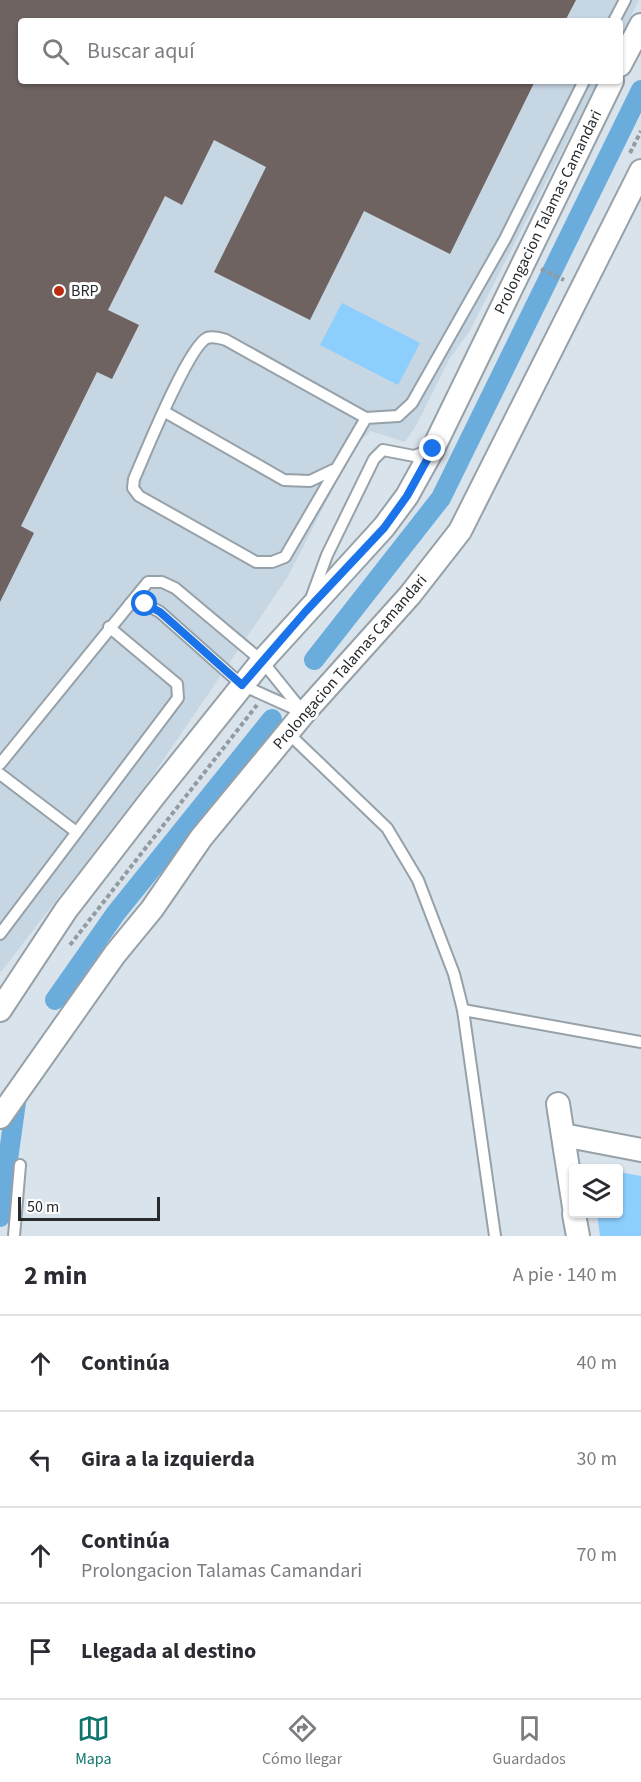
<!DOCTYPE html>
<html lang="es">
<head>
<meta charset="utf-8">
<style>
  :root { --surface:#fff; --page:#f2f2f3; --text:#2b2b33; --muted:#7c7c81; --line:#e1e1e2; --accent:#0f766e }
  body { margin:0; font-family:"Source Sans 3",sans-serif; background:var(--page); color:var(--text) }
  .controls { position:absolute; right:18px; bottom:18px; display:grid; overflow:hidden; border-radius:6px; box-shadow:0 2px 4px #0004 }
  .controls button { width:54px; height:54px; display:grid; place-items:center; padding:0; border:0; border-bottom:2px solid var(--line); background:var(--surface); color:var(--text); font:30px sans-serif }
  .scale { position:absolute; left:18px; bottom:15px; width:142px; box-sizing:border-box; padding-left:6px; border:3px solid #272b2e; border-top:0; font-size:16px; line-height:21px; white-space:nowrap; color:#272b2e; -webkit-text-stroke:4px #fff; paint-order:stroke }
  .stop { position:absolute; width:18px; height:18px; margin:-14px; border:4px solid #1a73e8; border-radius:50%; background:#fff }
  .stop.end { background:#1a73e8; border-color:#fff; box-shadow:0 2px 6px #0008 }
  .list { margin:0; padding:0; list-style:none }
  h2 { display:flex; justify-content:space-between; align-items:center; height:78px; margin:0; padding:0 24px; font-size:26px }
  h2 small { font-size:20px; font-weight:400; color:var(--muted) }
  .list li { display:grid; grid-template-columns:39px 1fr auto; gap:18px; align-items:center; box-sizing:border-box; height:96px; padding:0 24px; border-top:2px solid var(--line) }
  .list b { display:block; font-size:22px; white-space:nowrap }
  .list p { margin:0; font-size:20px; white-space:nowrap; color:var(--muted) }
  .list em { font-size:20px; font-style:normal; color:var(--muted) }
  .icon { flex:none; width:33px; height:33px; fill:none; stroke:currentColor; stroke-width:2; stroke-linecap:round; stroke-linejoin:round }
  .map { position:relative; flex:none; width:641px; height:1236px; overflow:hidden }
  .search { position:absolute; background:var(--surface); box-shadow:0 2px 4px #0004; left:18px; right:18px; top:18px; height:66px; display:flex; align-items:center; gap:15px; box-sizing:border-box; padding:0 21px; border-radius:6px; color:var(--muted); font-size:22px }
  .sheet { height:462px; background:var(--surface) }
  nav { display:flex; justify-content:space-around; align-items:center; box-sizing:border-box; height:84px; border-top:2px solid var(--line); background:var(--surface); font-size:16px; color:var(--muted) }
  nav a { display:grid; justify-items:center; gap:3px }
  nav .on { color:var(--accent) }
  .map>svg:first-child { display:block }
  .built { fill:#c6d6e3 }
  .green { fill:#8ccefe }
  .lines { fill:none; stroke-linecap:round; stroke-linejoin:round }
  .canal { stroke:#6aacdc; stroke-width:20 }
  .building { fill:#6e6360 }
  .service-casing { stroke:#97a1a8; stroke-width:14 }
  .minor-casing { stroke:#97a1a8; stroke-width:26 }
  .path { stroke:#939aa0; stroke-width:4; stroke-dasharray:4.5 3; stroke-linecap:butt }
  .service { stroke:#fff; stroke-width:10 }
  .minor { stroke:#fff; stroke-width:22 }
  .route { stroke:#1a73e8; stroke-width:8 }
  .poi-dot { fill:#b82c12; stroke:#fff; stroke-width:2 }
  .labels { text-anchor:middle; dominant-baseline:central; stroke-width:6; stroke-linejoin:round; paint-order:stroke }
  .street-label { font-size:16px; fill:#272b2e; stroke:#fff }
  .poi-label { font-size:16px; fill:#272b2e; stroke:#fff; text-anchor:start }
</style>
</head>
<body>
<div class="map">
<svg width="641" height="1236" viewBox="0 0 641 1236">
  <rect width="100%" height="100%" fill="#d9e3eb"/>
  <path class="built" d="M0 0H639L620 37V21H21V81H598L469 332 450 358 417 424 405 442 371 431 356 444 287 578 151 778 0 973Z"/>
  <g class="green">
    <path d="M342 303 420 343 398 385 320 345Z"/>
    <path d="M619 1172 641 1176V1236H600L597 1214H618Z"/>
  </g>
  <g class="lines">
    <g class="canal">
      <path d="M314 660 441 498 641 90"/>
      <path d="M55 1000 116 913 272 719"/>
      <path d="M0 1217 16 1102"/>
    </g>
  </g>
  <path class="building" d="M0 0H576L565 21H21V81H535L450 254 364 211 310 320 214 272 266 167 214 140 182 205 165 196 108 310 139 325 112 379 97 372 21 526 34 533 0 602Z"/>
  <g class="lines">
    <defs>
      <g id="service">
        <path d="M614 21 625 0"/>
        <path d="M165 412 284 480 310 481 333 470"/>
        <path d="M366 418 285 557 272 562H256L139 496 133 488 134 479C145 454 188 347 207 338 213 336 220 338 226 340L366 418 398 416 412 403 505 239 584 81"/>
        <path d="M148 582H162L175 588 262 661 304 713 242 685 160 612 145 604H130Z"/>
        <path d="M312 596 327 555 374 459 383 450 414 456 430 450"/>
        <path d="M288 733 387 828 418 880 454 974 463 1010 495 1236"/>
        <path d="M0 764 130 604"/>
        <path d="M0 774 75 831"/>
        <path d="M0 934 178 698 177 684 109 627"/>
        <path d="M463 1010 641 1042"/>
        <path d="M14 1236 20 1165"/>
      </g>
      <g id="minor">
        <path d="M620 65 641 25"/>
        <path d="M0 1010 66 910 154 796 262 661 384 527 407 496 433 449 612 81"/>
        <path d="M558 1104 574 1207"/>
        <path d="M0 1117 115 954 152 909 201 838 304 713 410 595 460 531 641 171"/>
        <path d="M563 1135 641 1150"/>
        <path d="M574 1214 578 1236"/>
      </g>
    </defs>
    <use href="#service" class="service-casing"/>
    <use href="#minor" class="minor-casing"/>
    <g class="path">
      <path d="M630 153 641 131"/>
      <path d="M541 269 564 280"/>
      <path d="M70 945 257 705"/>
    </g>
    <use href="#service" class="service"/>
    <use href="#minor" class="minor"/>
  </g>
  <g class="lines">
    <path class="route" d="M145 604 160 612 242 685 306 611 384 528 407 496 433 449"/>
  </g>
  <circle class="poi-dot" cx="59" cy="291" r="6"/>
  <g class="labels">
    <g class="street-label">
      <text transform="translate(548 212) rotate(-64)">Prolongacion Talamas Camandari</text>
      <text transform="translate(350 662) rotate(-49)">Prolongacion Talamas Camandari</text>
    </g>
    <g class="poi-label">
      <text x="71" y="291">BRP</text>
    </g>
  </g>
</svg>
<div class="controls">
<button><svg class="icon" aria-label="layers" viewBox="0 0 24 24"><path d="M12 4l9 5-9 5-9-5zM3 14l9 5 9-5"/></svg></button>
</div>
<div class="scale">50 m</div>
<div class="stop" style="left:145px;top:604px"></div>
<div class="stop end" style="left:433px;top:449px"></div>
<div class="search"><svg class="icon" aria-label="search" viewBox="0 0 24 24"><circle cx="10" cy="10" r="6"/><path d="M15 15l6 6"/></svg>Buscar aquí</div>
</div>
<section class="sheet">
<h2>2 min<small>A pie · 140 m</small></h2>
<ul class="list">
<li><svg class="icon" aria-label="ahead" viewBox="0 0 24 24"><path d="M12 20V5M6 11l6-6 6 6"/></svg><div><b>Continúa</b></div><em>40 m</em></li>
<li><svg class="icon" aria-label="left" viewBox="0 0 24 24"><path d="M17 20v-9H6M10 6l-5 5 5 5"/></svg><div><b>Gira a la izquierda</b></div><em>30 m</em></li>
<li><svg class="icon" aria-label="ahead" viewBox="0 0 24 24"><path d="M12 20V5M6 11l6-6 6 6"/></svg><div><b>Continúa</b><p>Prolongacion Talamas Camandari</p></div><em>70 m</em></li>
<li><svg class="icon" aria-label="arrive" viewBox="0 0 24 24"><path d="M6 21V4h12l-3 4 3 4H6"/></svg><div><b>Llegada al destino</b></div></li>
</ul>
</section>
<nav>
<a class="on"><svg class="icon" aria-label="map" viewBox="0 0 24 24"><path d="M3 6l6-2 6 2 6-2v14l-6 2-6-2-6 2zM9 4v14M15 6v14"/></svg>Mapa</a>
<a><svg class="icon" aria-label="directions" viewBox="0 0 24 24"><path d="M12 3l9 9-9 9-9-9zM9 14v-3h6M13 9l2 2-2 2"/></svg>Cómo llegar</a>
<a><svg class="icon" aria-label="saved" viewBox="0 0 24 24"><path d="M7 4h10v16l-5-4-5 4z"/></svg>Guardados</a>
</nav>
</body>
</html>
